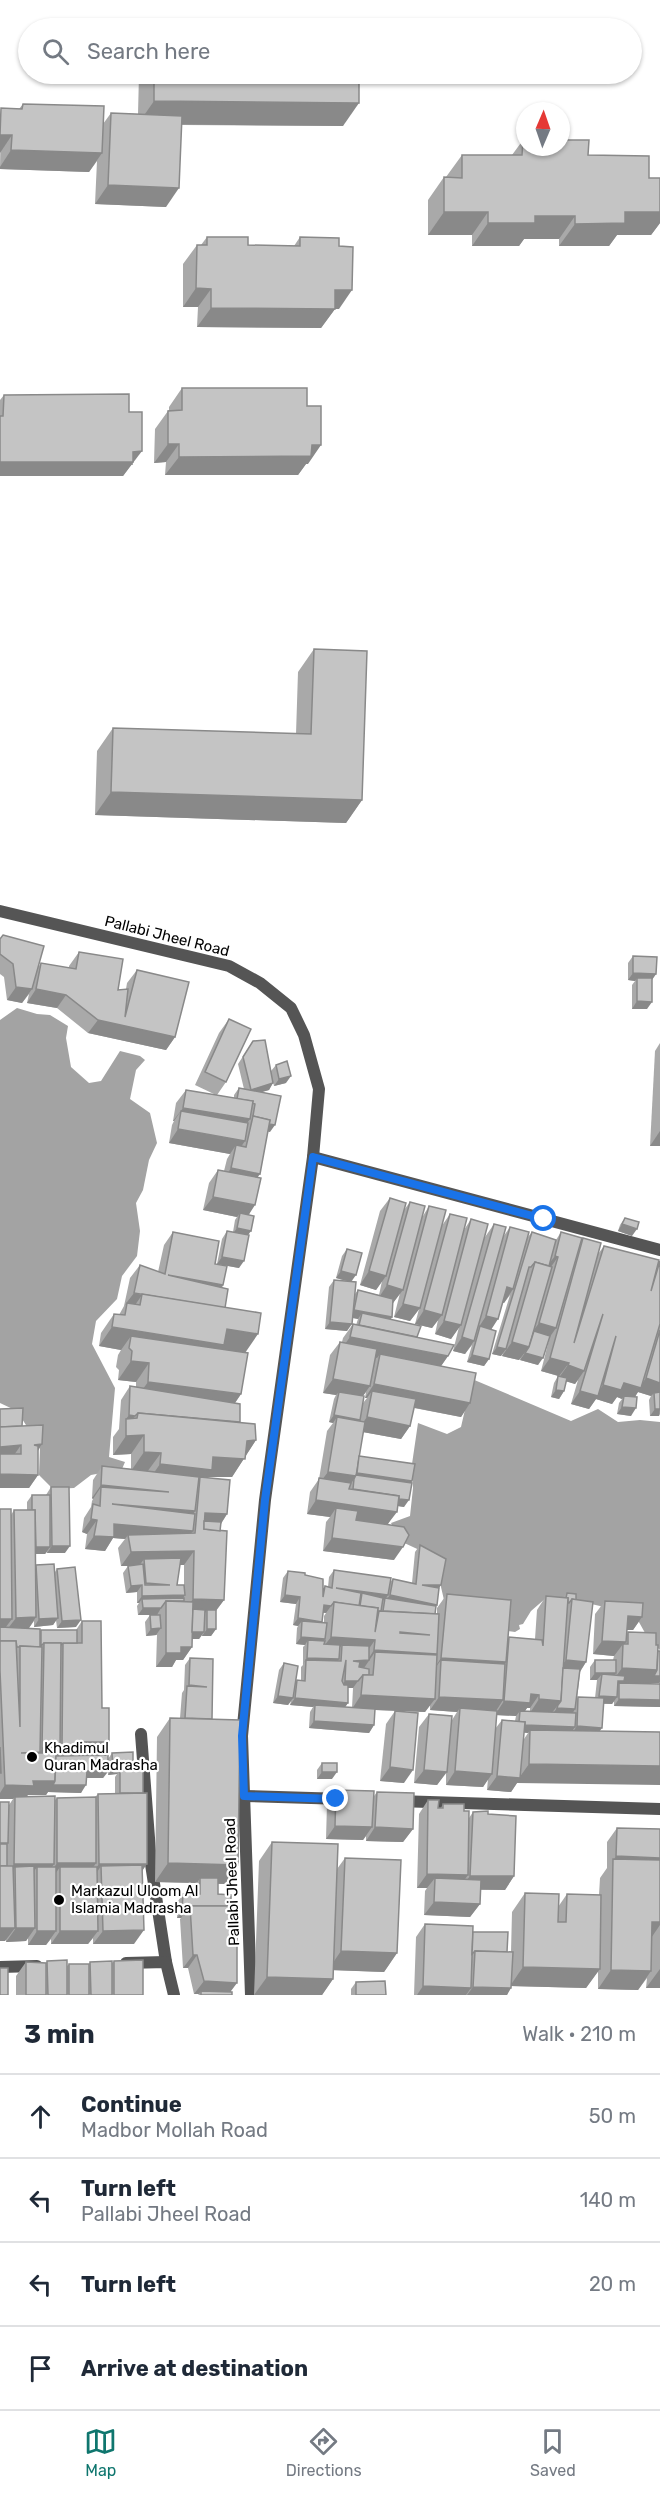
<!DOCTYPE html>
<html lang="en">
<head>
<meta charset="utf-8">
<style>
  :root { --surface:#fff; --page:#f2f2f3; --text:#1f2937; --muted:#747a83; --line:#e0e1e3; --accent:#0f766e }
  body { margin:0; font-family:Rubik,sans-serif; background:var(--page); color:var(--text) }
  .compass { position:absolute; left:516px; top:102px; width:54px; height:54px; border-radius:50%; background:var(--surface); box-shadow:0 2px 4px #0004; rotate:2deg }
  .stop { position:absolute; width:18px; height:18px; margin:-14px; border:4px solid #1a73e8; border-radius:50%; background:#fff }
  .stop.end { background:#1a73e8; border-color:#fff; box-shadow:0 2px 6px #0008 }
  .list { margin:0; padding:0; list-style:none }
  h2 { display:flex; justify-content:space-between; align-items:center; height:78px; margin:0; padding:0 24px; font-size:26px }
  h2 small { font-size:20px; font-weight:400; color:var(--muted) }
  .list li { display:grid; grid-template-columns:39px 1fr auto; gap:18px; align-items:center; box-sizing:border-box; height:84px; padding:0 24px; border-top:2px solid var(--line) }
  .list b { display:block; font-size:22px; white-space:nowrap }
  .list p { margin:0; font-size:20px; white-space:nowrap; color:var(--muted) }
  .list em { font-size:20px; font-style:normal; color:var(--muted) }
  .icon { flex:none; width:33px; height:33px; fill:none; stroke:currentColor; stroke-width:2; stroke-linecap:round; stroke-linejoin:round }
  .map { position:relative; flex:none; width:660px; height:1995px; overflow:hidden }
  .search { position:absolute; background:var(--surface); box-shadow:0 2px 4px #0004; left:18px; right:18px; top:18px; height:66px; display:flex; align-items:center; gap:15px; box-sizing:border-box; padding:0 21px; border-radius:33px; color:var(--muted); font-size:22px }
  .sheet { height:414px; background:var(--surface) }
  nav { display:flex; justify-content:space-around; align-items:center; box-sizing:border-box; height:84px; border-top:2px solid var(--line); background:var(--surface); font-size:16px; color:var(--muted) }
  nav a { display:grid; justify-items:center; gap:3px }
  nav .on { color:var(--accent) }
  .map>svg:first-child { display:block }
  .water { fill:#a3a3a3 }
  .lines { fill:none; stroke-linecap:round; stroke-linejoin:round }
  .minor { stroke:#555; stroke-width:12 }
  .tertiary { stroke:#555; stroke-width:12 }
  .wall { fill:#a9a9a9; fill-rule:evenodd }
  .shaded-wall { fill:#898989 }
  .building { fill:#c4c4c4; stroke:#898989; stroke-width:1.5; fill-rule:evenodd }
  .route { stroke:#1a73e8; stroke-width:8 }
  .poi-dot { fill:#000; stroke:#fff; stroke-width:2 }
  .labels { text-anchor:middle; dominant-baseline:central; stroke-width:4.5; stroke-linejoin:round; paint-order:stroke }
  .street-label { font-size:15px; fill:#000; stroke:#fff }
  .poi-label { font-size:15px; fill:#000; stroke:#fff; text-anchor:start }
</style>
</head>
<body>
<div class="map">
<svg width="660" height="1995" viewBox="0 0 660 1995">
  <rect width="100%" height="100%" fill="#fff"/>
  <g class="water">
    <path d="M17 1008 37 1014 50 1015 68 1026 66 1038 71 1067 89 1083 101 1081 120 1051 140 1056 145 1060 136 1070 130 1099 150 1113 157 1143 149 1160 143 1190 136 1203 140 1231 137 1256 122 1276 117 1299 96 1321 92 1344 115 1388 109 1457 125 1462 122 1469 91 1475 74 1488 53 1489 39 1475 40 1447 17 1411 0 1403V1020Z"/>
    <path d="M472 1379 571 1421 598 1409 618 1422 640 1420 660 1422V1650L649 1640 635 1615 614 1614 600 1606 574 1600 546 1598 531 1611 523 1624 519 1625 520 1629 515 1632 508 1631 444 1600 441 1587V1560L400 1541 391 1523 410 1516 413 1488 412 1464 418 1423 447 1434 461 1427Z"/>
  </g>
  <g class="lines">
    <g class="minor">
      <path d="M313 1157 660 1250"/>
      <path d="M141 1734 151 1864 166 1962"/>
      <path d="M244 1796 344 1799"/>
      <path d="M397 1801 660 1809"/>
      <path d="M126 1963 166 1962 174 1995"/>
      <path d="M0 1967 37 1966"/>
    </g>
    <path class="tertiary" d="M0 911 229 966 260 983 291 1008 304 1035 319 1089 313 1157 265 1500 242 1736 251 1995"/>
  </g>
  <g class="wall">
    <path d="M139 74H359L343 126 182 125 166 207 95 204 97 161 89 172 0 169 1 108 19 109 23 104 103 124 111 113 138 114Z"/>
    <path d="M523 140 588 155 649 178H660V172V238V223L651 235H617L609 246H559V239H524L519 246H472V235H428V200L444 177H446L462 155H512Z"/>
    <path d="M207 237 248 245 294 246 300 237 339 309H335L321 328 197 327 198 307H183V264L197 245H201Z"/>
    <path d="M182 388 308 464H306L298 475H165L166 462 154 463 155 429 168 411 169 410V407Z"/>
    <path d="M4 395 129 412 133 465H131L123 476H0V400Z"/>
    <path d="M314 649 362 800 346 823 95 815 97 751 113 728 296 734 298 672Z"/>
    <path d="M0 939 37 969 41 963 69 968V966L79 952 118 990 126 989 127 983 137 970 175 1037 166 1050 88 1033 57 1008 27 1003 29 994 22 1003 7 1000 4 977 0 974Z"/>
    <path d="M633 956 656 974 652 980 647 1009H632V985L635 981 628 980V963Z"/>
    <path d="M229 1019 226 1082 217 1095 234 1098V1095L239 1088 244 1089 238 1064 253 1041 271 1071 276 1065 286 1083 274 1086 273 1082 269 1090 261 1092 270 1132 268 1131 249 1215 248 1235 239 1268 217 1264 222 1239 227 1231 233 1232 235 1220 237 1217 203 1210 209 1183 218 1170 224 1171 227 1159 230 1154 169 1143 172 1125 174 1121H173L176 1103 186 1090 216 1095 195 1085 219 1033Z"/>
    <path d="M660 1043V1146H650L655 1051Z"/>
    <path d="M390 1198 404 1210 410 1202 423 1216 429 1206 441 1227 450 1214 464 1230 471 1219 485 1237 494 1224 503 1237 510 1227 527 1238 532 1232 556 1240 561 1232 581 1241 583 1238 598 1254 604 1246 658 1263 660 1261V1414L659 1416H650L649 1400 651 1396 638 1392 635 1396 631 1416 617 1414 619 1403 622 1399 617 1397 612 1404 596 1399 589 1409 571 1404 578 1380 575 1384 566 1381 564 1391 559 1399 551 1397 554 1383 558 1376 541 1371 550 1336 538 1365 520 1360 521 1358 519 1360 502 1356 503 1353 501 1356 492 1354 510 1295 504 1303 503 1302 491 1329 489 1359 484 1366 467 1362 472 1345 465 1354 453 1351 459 1327 451 1339 435 1334 438 1320 432 1328 415 1324 419 1309 410 1321 394 1317 400 1293 393 1303 392 1317 391 1319 417 1338 448 1356 441 1366 470 1403 461 1417 414 1408 410 1426 401 1439 363 1432 359 1456 412 1481 404 1507 398 1506 388 1524 394 1560 323 1551 326 1522 330 1517 307 1514 310 1492 319 1479 327 1431 333 1423 329 1422 334 1399 336 1395 323 1393 330 1355 340 1342H342L343 1338 353 1324 356 1325 358 1319 352 1318 347 1331 325 1329 329 1287 334 1280 346 1281 336 1278 342 1256 347 1249 351 1281 354 1295 358 1290 379 1295 382 1281 376 1290 360 1285 380 1211ZM366 1392 365 1398H367L363 1403V1396Z"/>
    <path d="M625 1218 632 1236 618 1231 620 1225Z"/>
    <path d="M173 1232 215 1264 223 1285 222 1288 225 1308 245 1353 241 1394 235 1403 240 1422 256 1440 232 1477H207V1478L227 1514 221 1524 220 1531 224 1600 216 1611V1629L211 1636H202V1635L199 1639H192V1647L183 1660H176L172 1667H156L157 1635 146 1636 145 1622 150 1615H157H138L137 1606 139 1603H137V1592L126 1593 123 1573 128 1566H121L118 1548 125 1539 113 1538 105 1551 85 1549 87 1534 82 1532 84 1518 91 1507 92 1501 93 1499 92 1498 93 1480 102 1466 131 1469V1454L113 1455V1437L119 1429 121 1400 130 1386 136 1387V1382L118 1380 119 1370 116 1367 118 1355 121 1350 99 1346 101 1333 114 1314 119 1315 124 1306 130 1278 140 1265 158 1272 164 1245ZM180 1565H184V1585H177Z"/>
    <path d="M22 1426 42 1444 38 1451V1475L29 1488H0Z"/>
    <path d="M51 1487 65 1553H47V1552L45 1554H36V1565L55 1572 57 1569 76 1627 57 1628 56 1620 53 1625 34 1627V1621L29 1628 40 1631 41 1630H76L82 1621 100 1755 108 1759 112 1753 133 1767 131 1770 142 1871 134 1944H93V1938L88 1944H51V1939L46 1945H28V1938L26 1941 6 1942V1939L5 1941H0V1802L9 1805 13 1799H0V1509L11 1515 14 1510H27V1502L32 1495H46ZM108 1772V1775L117 1774 115 1777V1793L98 1794 95 1797 57 1798 55 1800 26 1797 28 1795H46L48 1792 81 1793 87 1778H103Z"/>
    <path d="M420 1545 438 1590 435 1614H437V1608L447 1594 508 1638 509 1637 535 1639 537 1610 546 1596 563 1597 567 1593 576 1600 586 1662 580 1672 577 1699 578 1697 595 1698 597 1680H590V1667L595 1660H613L614 1656 593 1654 595 1614 605 1601 642 1617 633 1630H627V1634L628 1632 656 1645 658 1651H660V1707L614 1706V1701L612 1704H603L517 1783 511 1792 487 1790 488 1779 483 1787 446 1785V1772L437 1785 414 1783 419 1727 429 1714 452 1720 457 1712 430 1710V1705L425 1712 375 1710 374 1725 369 1733 309 1728 310 1712 313 1707 290 1705 291 1701 288 1705 273 1703 279 1670 284 1663 295 1682 297 1680H301V1667L303 1665V1647L305 1645 296 1644 297 1628 298 1626 293 1625 296 1604 280 1602 283 1578 288 1571 305 1575 323 1589 325 1586 328 1587 329 1577 334 1570 390 1582 393 1579 412 1583 415 1552ZM323 1613H326L324 1616V1623L321 1622ZM659 1682V1684H648L649 1683ZM348 1688H353L352 1708 345 1707 348 1703ZM527 1708H530V1711H525ZM496 1715 516 1716 515 1721 502 1720 495 1729ZM524 1732 528 1733 524 1739Z"/>
    <path d="M190 1658 212 1719 238 1865 225 1884H218V1894L231 1992 232 1995H198L199 1994H194L188 1968H183L180 1919 181 1918H177L178 1901 183 1894H195V1885L197 1883 155 1882 157 1737 170 1718H180L182 1693 184 1690 185 1665Z"/>
    <path d="M395 1711 404 1783 380 1781 386 1724Z"/>
    <path d="M322 1763 332 1779H317V1770Z"/>
    <path d="M336 1790 374 1796 377 1792 413 1829 403 1842 366 1841V1836L363 1840 326 1839 327 1804Z"/>
    <path d="M428 1800 438 1808H441L443 1804 464 1811 469 1818 473 1812 488 1814 514 1876 505 1890H480V1904L470 1917 424 1915 425 1891 427 1888H417L419 1814Z"/>
    <path d="M617 1828 660 1829V1988H646L647 1978 638 1990 598 1989V1971L586 1988 511 1986 507 1995H414L416 1937 425 1924 473 1932 507 1952H511L512 1912 525 1893 558 1907 567 1894 599 1895 600 1878 607 1868V1842Z"/>
    <path d="M272 1842 337 1869 345 1858 397 1953 384 1972 334 1970 333 1979 322 1995H254L259 1861Z"/>
    <path d="M47 1961 67 1966 69 1964H89L90 1962 112 1963 114 1961 143 1995H16V1976L26 1962 46 1963Z"/>
    <path d="M356 1982 386 1995H351V1989Z"/>
  </g>
  <g class="shaded-wall">
    <path d="M154 101 359 103 343 126 138 124Z"/>
    <path d="M0 135H12L0 153Z"/>
    <path d="M11 150 102 153 89 172 0 169V167Z"/>
    <path d="M108 185 179 188 166 207 95 204Z"/>
    <path d="M444 212H488L472 235H428Z"/>
    <path d="M625 212H660V223L651 235H617L609 246H559L575 224Z"/>
    <path d="M535 216H575L559 239H524L519 246H472L488 223Z"/>
    <path d="M196 288 211 289 198 307H183Z"/>
    <path d="M335 290H352L339 309H322Z"/>
    <path d="M211 308 335 309 321 328 197 327Z"/>
    <path d="M168 444H179L166 462 154 463Z"/>
    <path d="M312 445H321L308 464H306L298 475H165L179 457Z"/>
    <path d="M142 451 123 476H0V462Z"/>
    <path d="M111 792 362 800 346 823 95 815Z"/>
    <path d="M633 973 656 974 651 981 637 978 635 981 628 980Z"/>
    <path d="M16 987 32 989 22 1003 7 1000Z"/>
    <path d="M36 989 66 995 57 1008 27 1003Z"/>
    <path d="M637 1001 652 1002 647 1009H632Z"/>
    <path d="M98 1020 175 1037 166 1050 88 1033Z"/>
    <path d="M291 1076 286 1083 274 1086 279 1079Z"/>
    <path d="M273 1083 269 1090 246 1097 251 1090Z"/>
    <path d="M183 1108 250 1119 240 1133 181 1111 174 1121H173Z"/>
    <path d="M252 1121 275 1125 270 1132 250 1128Z"/>
    <path d="M178 1129 245 1141 236 1154V1145L230 1154 169 1143Z"/>
    <path d="M660 1131V1146H650Z"/>
    <path d="M231 1168 260 1174 250 1188 222 1182Z"/>
    <path d="M213 1197 255 1205 246 1219 240 1213 237 1217 203 1210Z"/>
    <path d="M622 1224 637 1229 632 1236 618 1231Z"/>
    <path d="M237 1228 251 1231 246 1238 232 1235Z"/>
    <path d="M555 1256 558 1257 548 1271 545 1269Z"/>
    <path d="M222 1257 244 1261 239 1268 217 1264Z"/>
    <path d="M341 1271 356 1275 351 1282 336 1278Z"/>
    <path d="M369 1271 386 1276 376 1290 360 1285Z"/>
    <path d="M168 1275 223 1285 214 1299Z"/>
    <path d="M387 1285 403 1290 393 1303 378 1299Z"/>
    <path d="M507 1287 513 1289 504 1303 497 1301Z"/>
    <path d="M134 1293 142 1295 133 1308 127 1303 124 1306Z"/>
    <path d="M403 1304 420 1308 410 1321 394 1317Z"/>
    <path d="M354 1310 392 1317 387 1324 362 1313 358 1319 349 1317Z"/>
    <path d="M424 1310 442 1315 432 1328 415 1324Z"/>
    <path d="M486 1316 498 1319 489 1333 480 1326 477 1330Z"/>
    <path d="M444 1321 461 1325 451 1339 435 1334Z"/>
    <path d="M330 1322 352 1324 347 1331 325 1329Z"/>
    <path d="M539 1323 556 1328 547 1341 531 1334Z"/>
    <path d="M112 1327 227 1329 258 1334 245 1353 131 1336 121 1350 99 1346Z"/>
    <path d="M350 1337 448 1356 439 1369 380 1354 377 1358 340 1351Z"/>
    <path d="M462 1337 474 1341 465 1354 453 1351Z"/>
    <path d="M512 1342 529 1347 519 1360 502 1356Z"/>
    <path d="M497 1347 506 1349 501 1356 492 1354Z"/>
    <path d="M525 1353 543 1358 538 1365 520 1360Z"/>
    <path d="M472 1355 489 1359 484 1366 467 1362Z"/>
    <path d="M550 1358 569 1363 559 1376 541 1371Z"/>
    <path d="M131 1361 149 1363 136 1382 118 1380Z"/>
    <path d="M568 1365 584 1371 575 1384 558 1379Z"/>
    <path d="M646 1378 660 1383V1393H654L651 1396 638 1392 632 1402 624 1396 622 1399 617 1397 612 1404 596 1399 589 1409 571 1404 580 1391 596 1395 603 1385 624 1383 639 1388Z"/>
    <path d="M333 1379 370 1386 360 1400 339 1392 336 1395 323 1393Z"/>
    <path d="M148 1382 241 1394 228 1413 135 1400Z"/>
    <path d="M374 1384 470 1403 461 1417 370 1399 372 1391 367 1398H365Z"/>
    <path d="M556 1390 564 1391 559 1399 551 1397Z"/>
    <path d="M622 1407 636 1408 631 1416 617 1414Z"/>
    <path d="M655 1409H660L659 1416H650Z"/>
    <path d="M129 1415 135 1416 126 1429V1419Z"/>
    <path d="M334 1415 360 1420 355 1427 337 1417 333 1423 329 1422Z"/>
    <path d="M367 1417 410 1426 401 1439 357 1431Z"/>
    <path d="M144 1435 131 1454 113 1455 126 1436Z"/>
    <path d="M256 1440 232 1477H207L199 1488 200 1477 192 1488 147 1483 160 1464 213 1457 247 1441Z"/>
    <path d="M42 1444 33 1458 34 1445Z"/>
    <path d="M21 1445 12 1458 0 1459V1447Z"/>
    <path d="M144 1452 161 1453 147 1472 131 1471Z"/>
    <path d="M328 1472H355L412 1481 407 1488 354 1479 347 1490 318 1485Z"/>
    <path d="M0 1474 38 1475 29 1488H0Z"/>
    <path d="M101 1485 169 1492 101 1487 93 1499 92 1498Z"/>
    <path d="M352 1491 409 1500 404 1507 347 1498Z"/>
    <path d="M316 1500 397 1512 387 1525 335 1518 336 1508 330 1517 307 1514Z"/>
    <path d="M112 1504 195 1511 186 1525Z"/>
    <path d="M205 1513 227 1514 218 1528 201 1527Z"/>
    <path d="M91 1519 97 1520 87 1534 82 1532Z"/>
    <path d="M114 1524 193 1531 183 1544 128 1535 125 1539 113 1538 105 1551 85 1549 94 1536Z"/>
    <path d="M332 1538 403 1547 394 1560 323 1551Z"/>
    <path d="M52 1546H70L65 1553H47Z"/>
    <path d="M33 1547H50L45 1554H28Z"/>
    <path d="M194 1551 184 1565H144V1559L139 1566H121L131 1552Z"/>
    <path d="M142 1585 137 1592 126 1593 131 1586Z"/>
    <path d="M422 1585H441L437 1592Z"/>
    <path d="M336 1588 388 1595 384 1601 385 1598 382 1602 362 1593 358 1599Z"/>
    <path d="M185 1595 180 1603 142 1599 139 1603H137L142 1596Z"/>
    <path d="M285 1595 300 1597 296 1604 280 1602Z"/>
    <path d="M390 1595 437 1605 432 1612 385 1602Z"/>
    <path d="M193 1599 224 1600 214 1613 207 1610 205 1613 184 1612Z"/>
    <path d="M324 1605 331 1606 326 1613 319 1612Z"/>
    <path d="M143 1608H161L157 1615H138Z"/>
    <path d="M628 1616 642 1617 633 1630H618Z"/>
    <path d="M36 1617 27 1631H6L16 1618Z"/>
    <path d="M58 1618 53 1625 34 1627 39 1619Z"/>
    <path d="M298 1618 322 1622 317 1629 302 1621 298 1626 293 1625Z"/>
    <path d="M0 1619H12L2 1632H0Z"/>
    <path d="M81 1620 76 1627 57 1628 62 1621Z"/>
    <path d="M161 1628 156 1635 146 1636 151 1629Z"/>
    <path d="M207 1629H216L211 1636H202Z"/>
    <path d="M189 1631 204 1632 199 1639H184Z"/>
    <path d="M301 1637 325 1639 320 1646 308 1640 305 1645 296 1644Z"/>
    <path d="M331 1637 375 1640 366 1653 342 1645 337 1651 321 1650Z"/>
    <path d="M602 1641 626 1642 622 1648 623 1644 614 1656 593 1654Z"/>
    <path d="M181 1647H192L183 1660H176L172 1667H156L166 1653Z"/>
    <path d="M374 1650 437 1654 427 1667 375 1652 364 1668H348L353 1661H367Z"/>
    <path d="M307 1658 339 1659 334 1666 306 1660 302 1665Z"/>
    <path d="M441 1658 506 1662 497 1676 441 1660 432 1672Z"/>
    <path d="M566 1660 586 1662 577 1676 556 1673Z"/>
    <path d="M622 1668 657 1670 660 1676V1682L659 1683H649L648 1684 619 1683 616 1688 612 1682Z"/>
    <path d="M595 1673H616L611 1680 602 1674 597 1680H590Z"/>
    <path d="M345 1681H358L353 1688H340Z"/>
    <path d="M531 1694 539 1695 530 1708H527L521 1717 520 1711 516 1716 495 1715 504 1701Z"/>
    <path d="M361 1695 435 1699 425 1712 352 1709Z"/>
    <path d="M278 1696 293 1698 288 1705 273 1703Z"/>
    <path d="M599 1696 617 1697 612 1704 594 1703Z"/>
    <path d="M439 1697 503 1700 494 1714 460 1708 457 1712 430 1710Z"/>
    <path d="M295 1698 348 1703 343 1710 315 1705 313 1707 290 1705Z"/>
    <path d="M539 1699 561 1701 551 1714 530 1713Z"/>
    <path d="M619 1699 660 1700V1707L614 1706Z"/>
    <path d="M557 1708 575 1709 571 1716 552 1715Z"/>
    <path d="M314 1721 374 1725 369 1733 309 1728Z"/>
    <path d="M519 1725 575 1727 570 1734 530 1730 528 1733 514 1732Z"/>
    <path d="M577 1726 602 1728 597 1735 572 1733Z"/>
    <path d="M82 1742H109L99 1756 53 1760 62 1747Z"/>
    <path d="M42 1748H60L52 1760 21 1753 40 1752Z"/>
    <path d="M529 1764 660 1766V1785L517 1783 511 1792 487 1790 497 1776 519 1778Z"/>
    <path d="M133 1767 128 1774 120 1770 117 1774 108 1775 113 1768Z"/>
    <path d="M390 1767 413 1770 404 1783 380 1781Z"/>
    <path d="M424 1770 447 1772 437 1785 414 1783Z"/>
    <path d="M87 1771H108L103 1778H82Z"/>
    <path d="M455 1771 492 1774 483 1787 446 1785Z"/>
    <path d="M322 1772H337L332 1779H317Z"/>
    <path d="M33 1781H55L86 1785 81 1793 48 1792 46 1795H28L24 1799 15 1797 13 1799H0V1793L5 1785Z"/>
    <path d="M335 1826 372 1827 363 1840 326 1839Z"/>
    <path d="M375 1827 413 1829 403 1842 366 1841Z"/>
    <path d="M616 1856 660 1858V1871L613 1861Z"/>
    <path d="M57 1863H96L87 1877 60 1867 53 1877H48Z"/>
    <path d="M168 1863 238 1865 225 1884 200 1883V1878L197 1883 155 1882Z"/>
    <path d="M14 1864H54L45 1878 37 1867 29 1878 15 1867 7 1878H5Z"/>
    <path d="M99 1864H147L138 1877 101 1866 93 1878H89Z"/>
    <path d="M427 1874 468 1875 458 1889 435 1878 427 1888H417Z"/>
    <path d="M470 1876H514L505 1890 460 1889Z"/>
    <path d="M434 1902 480 1904 470 1917 424 1915Z"/>
    <path d="M182 1911H186L181 1918H177Z"/>
    <path d="M652 1922H660V1925L649 1941Z"/>
    <path d="M0 1928H15L5 1941H0Z"/>
    <path d="M16 1928H35L26 1941 6 1942Z"/>
    <path d="M144 1930 134 1944H93L103 1931Z"/>
    <path d="M37 1931H56L46 1945H28Z"/>
    <path d="M60 1931H98L88 1944H51Z"/>
    <path d="M341 1951 397 1953 384 1972 328 1970Z"/>
    <path d="M193 1955H197L188 1968H183Z"/>
    <path d="M523 1967 600 1969 586 1988 510 1986Z"/>
    <path d="M660 1969V1988H646Z"/>
    <path d="M611 1970 651 1971 638 1990 598 1989Z"/>
    <path d="M267 1977 333 1979 322 1995H254Z"/>
    <path d="M204 1981 237 1983 228 1995 201 1991 199 1994H194Z"/>
    <path d="M423 1986 471 1988 466 1995H417Z"/>
    <path d="M473 1987 511 1988 507 1995H467Z"/>
  </g>
  <g class="building">
    <path d="M154 74H359V103L154 101Z"/>
    <path d="M23 104 104 106 102 153 11 150 12 135H0L1 108 22 109Z"/>
    <path d="M111 113 182 116 179 188 108 185Z"/>
    <path d="M523 140H525V147H561V140H589L588 155 649 156V178H660V212H625V223L575 224V216H535V223H488V212H444V177L462 178V155H522Z"/>
    <path d="M207 237H248V245L300 246V237L339 238V246L353 247 352 290H335V309L211 308V289L196 288 197 245H207Z"/>
    <path d="M182 388H307V406H321V445H312L311 456 179 457V444H168V411L182 410Z"/>
    <path d="M129 394V412H142V451L133 452V462H0V416H3L4 395Z"/>
    <path d="M314 649 367 651 362 800 111 792 113 728 311 734Z"/>
    <path d="M3 935 44 946 32 989 16 987 13 964 0 954V939Z"/>
    <path d="M79 952 123 959 118 990 128 989 125 1017 137 970 189 982 175 1037 98 1020 66 995 36 989 41 963 76 969Z"/>
    <path d="M633 956 657 957 656 974 633 973Z"/>
    <path d="M637 978H652V1002L637 1001Z"/>
    <path d="M229 1019 251 1029 226 1082 205 1072Z"/>
    <path d="M265 1040 273 1083 251 1090 243 1057 253 1041Z"/>
    <path d="M287 1061 291 1076 279 1079 276 1065Z"/>
    <path d="M239 1088 281 1096 275 1125 269 1124 270 1120 253 1116 255 1104 252 1103 253 1101 237 1099Z"/>
    <path d="M186 1090 253 1101 250 1119 183 1108Z"/>
    <path d="M181 1111 248 1123 245 1141 178 1129Z"/>
    <path d="M253 1116 270 1120 260 1174 231 1168 236 1145 246 1147Z"/>
    <path d="M218 1170 261 1178 255 1205 213 1197Z"/>
    <path d="M390 1198 406 1203 386 1276 369 1271Z"/>
    <path d="M410 1202 425 1206 403 1290 387 1285Z"/>
    <path d="M429 1206 446 1210 420 1308 403 1304Z"/>
    <path d="M240 1213 254 1216 251 1231 237 1228Z"/>
    <path d="M450 1214 467 1218 442 1315 424 1310Z"/>
    <path d="M625 1218 639 1222 637 1229 622 1224Z"/>
    <path d="M471 1219 488 1224 461 1325 444 1321Z"/>
    <path d="M494 1224 506 1227 474 1341 462 1337Z"/>
    <path d="M510 1227 529 1232 513 1289 507 1287 498 1319 486 1316Z"/>
    <path d="M227 1231 249 1235 244 1261 222 1257Z"/>
    <path d="M173 1232 219 1241 215 1264 227 1266 223 1285 168 1275 228 1289 225 1308 134 1293 140 1265 165 1274Z"/>
    <path d="M532 1232 556 1240 549 1266 535 1262 531 1267H529L506 1349 497 1347Z"/>
    <path d="M561 1232 582 1238 556 1328 539 1323 558 1257 555 1256Z"/>
    <path d="M583 1238 601 1243 574 1343 604 1246 659 1260 651 1291 660 1261V1324L641 1388 624 1383 621 1390 603 1385 616 1336 598 1396 580 1391 603 1314 584 1371 568 1365 569 1363 550 1358Z"/>
    <path d="M347 1249 362 1253 356 1275 341 1271Z"/>
    <path d="M535 1262 552 1267 529 1347 512 1342Z"/>
    <path d="M334 1280 356 1282 352 1324 330 1322Z"/>
    <path d="M358 1290 393 1299 392 1317 354 1310Z"/>
    <path d="M142 1294 261 1313 258 1334 227 1329 224 1345 112 1327 114 1314 125 1315 127 1303 140 1305Z"/>
    <path d="M362 1313 421 1326 417 1337 359 1325Z"/>
    <path d="M353 1324 454 1345 448 1356 350 1337Z"/>
    <path d="M480 1326 496 1331 489 1359 472 1355Z"/>
    <path d="M660 1330V1383L646 1378Z"/>
    <path d="M534 1331 550 1336 543 1358 525 1353 529 1347Z"/>
    <path d="M131 1336 248 1353 241 1394 148 1382 149 1363 131 1361 132 1351 129 1348Z"/>
    <path d="M340 1342 377 1349 370 1386 333 1379Z"/>
    <path d="M380 1354 476 1373 470 1403 374 1384Z"/>
    <path d="M558 1376 567 1378 564 1391 556 1390Z"/>
    <path d="M130 1386 240 1404V1422L138 1413 135 1416 129 1415Z"/>
    <path d="M372 1391 416 1399 410 1426 367 1417Z"/>
    <path d="M339 1392 364 1396 360 1420 334 1415Z"/>
    <path d="M660 1392V1409H655L654 1393Z"/>
    <path d="M624 1396 637 1397 636 1408 622 1407Z"/>
    <path d="M23 1408 22 1426 0 1427V1409Z"/>
    <path d="M138 1413 255 1424 256 1440 247 1441 245 1459 213 1457 212 1470 160 1464 161 1453 144 1452V1435L126 1436V1419L137 1418Z"/>
    <path d="M337 1417 365 1422 356 1476 328 1472Z"/>
    <path d="M43 1425 42 1444 34 1445 38 1446V1475L0 1474V1454H21V1445L0 1447V1427Z"/>
    <path d="M359 1456 415 1464 412 1481 357 1473Z"/>
    <path d="M102 1466 199 1477 195 1511 112 1504 195 1514 193 1531 114 1524V1537L94 1536 97 1520 91 1519 93 1504 100 1506 101 1487 169 1492 101 1485Z"/>
    <path d="M356 1475 412 1483 409 1500 399 1499V1496L353 1489 354 1479Z"/>
    <path d="M200 1477 230 1480 227 1514 205 1513 204 1529 227 1531 224 1600 193 1599 194 1551 131 1552 128 1535 195 1533Z"/>
    <path d="M319 1478 351 1483 349 1489 399 1496 397 1512 316 1500Z"/>
    <path d="M51 1487H69L70 1546H52Z"/>
    <path d="M32 1495H50V1547H36L35 1510H32Z"/>
    <path d="M336 1508 358 1511 356 1520 404 1527 409 1535 403 1547 332 1538Z"/>
    <path d="M0 1509H11L12 1619H0Z"/>
    <path d="M14 1510H35L36 1617 16 1618Z"/>
    <path d="M204 1521 221 1522 220 1531 204 1529Z"/>
    <path d="M420 1545 446 1559 441 1585H422L439 1588 437 1605 390 1595 393 1579 416 1584Z"/>
    <path d="M181 1558 177 1585H184L185 1595 142 1596V1585L131 1586 128 1566 143 1564 145 1585H170L146 1583 144 1559Z"/>
    <path d="M54 1564 58 1618 39 1619 36 1565Z"/>
    <path d="M75 1567 81 1620 62 1621 57 1569Z"/>
    <path d="M334 1570 391 1578 388 1595 336 1588 361 1593 359 1606 334 1602 331 1606 324 1605 322 1622 298 1618 300 1597 285 1595 288 1571 305 1573V1575L323 1579V1597L325 1586 332 1588Z"/>
    <path d="M362 1593 383 1598 381 1611H379L377 1614 378 1608 360 1606Z"/>
    <path d="M567 1593 576 1594V1600L572 1599 569 1603H568V1598H566Z"/>
    <path d="M447 1594 511 1600 506 1662 441 1658Z"/>
    <path d="M546 1596 568 1598 561 1701 539 1699V1695L531 1694 530 1703 504 1701 509 1637 542 1640 543 1646Z"/>
    <path d="M184 1598V1601H166L161 1608H143L142 1599Z"/>
    <path d="M385 1598 436 1606 435 1614 383 1611Z"/>
    <path d="M572 1599 593 1602 586 1662 566 1660Z"/>
    <path d="M166 1601 193 1602 192 1647H181V1653H166Z"/>
    <path d="M605 1601 643 1603 642 1617 628 1616 626 1642 602 1641Z"/>
    <path d="M334 1602 378 1608 375 1632 379 1611 439 1614 437 1654 374 1650 375 1640 331 1637ZM400 1632 430 1635 400 1633Z"/>
    <path d="M193 1609 205 1610 204 1632H192Z"/>
    <rect x="207" y="1610" width="9" height="19"/>
    <path d="M150 1615H160L161 1628 151 1629Z"/>
    <path d="M82 1621H101L102 1708H109V1742H82V1747H62L63 1643H82Z"/>
    <path d="M302 1621 327 1623 325 1639 301 1637Z"/>
    <path d="M0 1627 40 1629V1647L20 1646 19 1647H17L16 1641H0Z"/>
    <path d="M41 1630H77V1643H63L61 1645V1643H44L41 1646Z"/>
    <path d="M628 1632 656 1633V1645H658L657 1670 622 1668 623 1644H628Z"/>
    <path d="M308 1640 325 1641 324 1644 340 1645 339 1659 307 1658Z"/>
    <path d="M0 1641H16L20 1727V1646L42 1647 40 1752 21 1753H56L55 1781H33L34 1786 5 1785 0 1671Z"/>
    <path d="M44 1643H61L60 1748H42Z"/>
    <path d="M342 1645 369 1646V1660L353 1661 360 1662 359 1667 369 1669V1675H363L358 1681H345L346 1660 342 1681 344 1685H348V1703L295 1698 297 1680 305 1681 306 1660 341 1661Z"/>
    <path d="M658 1651H660V1676H654L657 1670Z"/>
    <path d="M375 1652 437 1655 435 1699 361 1695 363 1675H373Z"/>
    <path d="M190 1658 213 1659 212 1719 185 1718 187 1686 207 1687 189 1685Z"/>
    <path d="M441 1660 505 1664 503 1700 439 1697Z"/>
    <rect x="595" y="1660" width="21" height="13"/>
    <path d="M284 1663 298 1666 293 1698 278 1696Z"/>
    <path d="M563 1668 580 1669 575 1709 557 1708 558 1705 561 1701Z"/>
    <path d="M602 1674 625 1676 624 1681H618L617 1697 599 1696Z"/>
    <path d="M619 1683 660 1684V1700L619 1699Z"/>
    <path d="M578 1697 604 1698 602 1728 577 1726Z"/>
    <path d="M315 1705 375 1709 374 1725 314 1721Z"/>
    <path d="M460 1708 497 1711 492 1774 455 1771Z"/>
    <path d="M395 1711 418 1713 413 1770 390 1767Z"/>
    <path d="M520 1711 576 1713 575 1727 525 1725V1722H519Z"/>
    <path d="M429 1714 452 1716 447 1772 424 1770Z"/>
    <path d="M170 1718 240 1720 238 1865 168 1863Z"/>
    <path d="M502 1720 525 1722 520 1778 497 1776Z"/>
    <path d="M530 1730 660 1732V1766L529 1764Z"/>
    <path d="M0 1747 1 1773H0Z"/>
    <path d="M133 1752V1767L113 1768 112 1753Z"/>
    <path d="M108 1755V1771H87L86 1785H53L55 1781 56 1756Z"/>
    <rect x="322" y="1763" width="15" height="9"/>
    <rect x="120" y="1770" width="23" height="23"/>
    <path d="M336 1790 374 1791 372 1827 335 1826Z"/>
    <path d="M377 1792 414 1793 413 1829 375 1827Z"/>
    <path d="M147 1793V1864H99L98 1794Z"/>
    <path d="M55 1796 54 1864H14L15 1797Z"/>
    <path d="M96 1797V1863H57V1798Z"/>
    <path d="M428 1800H439L438 1808H443V1804H464V1811H469L468 1875 427 1874Z"/>
    <path d="M0 1802H9L8 1843H0Z"/>
    <path d="M488 1811V1814L516 1816 514 1876H470L473 1812Z"/>
    <path d="M617 1828 660 1829V1858L616 1856Z"/>
    <path d="M272 1842 338 1844 333 1979 267 1977Z"/>
    <rect x="0" y="1844" width="7" height="22"/>
    <path d="M345 1858 401 1860 397 1953 341 1951Z"/>
    <path d="M613 1859 660 1860V1922H652L651 1971 611 1970Z"/>
    <path d="M142 1865 144 1930 103 1931 101 1866Z"/>
    <path d="M0 1866H13L15 1928H0Z"/>
    <path d="M34 1866 35 1928H16L15 1867Z"/>
    <rect x="37" y="1867" width="19" height="64"/>
    <path d="M60 1867H97L98 1931H60Z"/>
    <path d="M200 1878H218V1894L231 1895V1906H190L186 1911H182L183 1894H200Z"/>
    <path d="M435 1878 481 1880 480 1904 434 1902Z"/>
    <path d="M525 1893 559 1894 558 1922H566L567 1894 601 1895 600 1969 523 1967Z"/>
    <path d="M190 1906H237V1983L204 1981 197 1955H193Z"/>
    <path d="M425 1924 473 1926 471 1988 423 1986Z"/>
    <path d="M473 1932H508L507 1952 475 1951 472 1954Z"/>
    <path d="M475 1951 513 1952 511 1988 473 1987Z"/>
    <path d="M67 1960V1995H48L47 1961Z"/>
    <path d="M143 1960V1995H114V1961Z"/>
    <path d="M112 1961V1995H91L90 1962Z"/>
    <path d="M26 1962 46 1963V1995H26Z"/>
    <rect x="69" y="1964" width="20" height="31"/>
    <rect x="0" y="1968" width="8" height="27"/>
    <path d="M385 1981 386 1995H356V1982Z"/>
    <path d="M201 1991 232 1992V1995H201Z"/>
  </g>
  <g class="lines">
    <path class="route" d="M336 1799 244 1796 242 1736 265 1500 313 1157 544 1219"/>
  </g>
  <g class="poi-dot">
    <circle cx="32" cy="1757" r="6"/>
    <circle cx="59" cy="1900" r="6"/>
  </g>
  <g class="labels">
    <g class="street-label">
      <text transform="translate(167 936) rotate(14)">Pallabi Jheel Road</text>
      <text transform="translate(232 1882) rotate(-92)">Pallabi Jheel Road</text>
    </g>
    <g class="poi-label">
      <text x="44" y="1748">Khadimul<tspan x="44" dy="17">Quran Madrasha</tspan></text>
      <text x="71" y="1891">Markazul Uloom Al<tspan x="71" dy="17">Islamia Madrasha</tspan></text>
    </g>
  </g>
</svg>
<svg class="compass" viewBox="-18 -18 36 36"><path d="M0-13l5 13h-10z" fill="#e53935"/><path d="M0 13l5-13h-10z" fill="#747a83"/></svg>
<div class="stop" style="left:544px;top:1219px"></div>
<div class="stop end" style="left:336px;top:1799px"></div>
<div class="search"><svg class="icon" aria-label="search" viewBox="0 0 24 24"><circle cx="10" cy="10" r="6"/><path d="M15 15l6 6"/></svg>Search here</div>
</div>
<section class="sheet">
<h2>3 min<small>Walk · 210 m</small></h2>
<ul class="list">
<li><svg class="icon" aria-label="ahead" viewBox="0 0 24 24"><path d="M12 20V5M6 11l6-6 6 6"/></svg><div><b>Continue</b><p>Madbor Mollah Road</p></div><em>50 m</em></li>
<li><svg class="icon" aria-label="left" viewBox="0 0 24 24"><path d="M17 20v-9H6M10 6l-5 5 5 5"/></svg><div><b>Turn left</b><p>Pallabi Jheel Road</p></div><em>140 m</em></li>
<li><svg class="icon" aria-label="left" viewBox="0 0 24 24"><path d="M17 20v-9H6M10 6l-5 5 5 5"/></svg><div><b>Turn left</b></div><em>20 m</em></li>
<li><svg class="icon" aria-label="arrive" viewBox="0 0 24 24"><path d="M6 21V4h12l-3 4 3 4H6"/></svg><div><b>Arrive at destination</b></div></li>
</ul>
</section>
<nav>
<a class="on"><svg class="icon" aria-label="map" viewBox="0 0 24 24"><path d="M3 6l6-2 6 2 6-2v14l-6 2-6-2-6 2zM9 4v14M15 6v14"/></svg>Map</a>
<a><svg class="icon" aria-label="directions" viewBox="0 0 24 24"><path d="M12 3l9 9-9 9-9-9zM9 14v-3h6M13 9l2 2-2 2"/></svg>Directions</a>
<a><svg class="icon" aria-label="saved" viewBox="0 0 24 24"><path d="M7 4h10v16l-5-4-5 4z"/></svg>Saved</a>
</nav>
</body>
</html>
